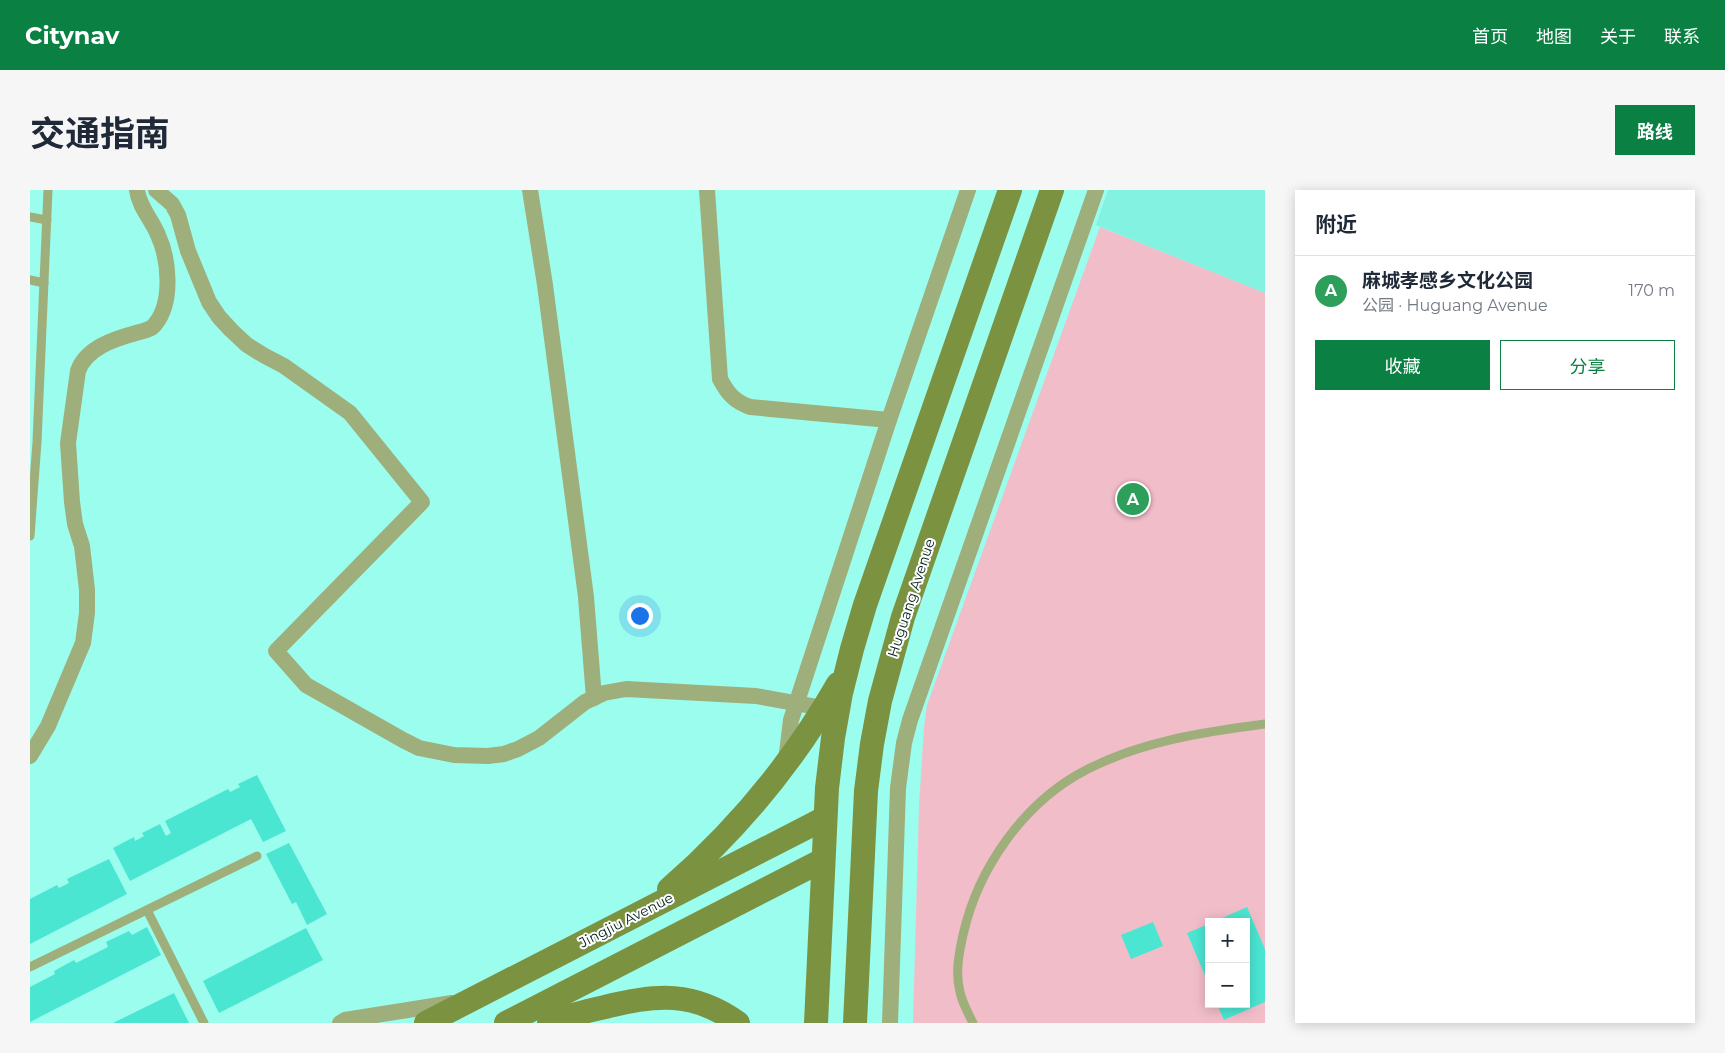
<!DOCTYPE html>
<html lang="zh">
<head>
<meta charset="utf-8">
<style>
  :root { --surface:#fff; --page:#f6f6f7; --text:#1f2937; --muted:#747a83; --line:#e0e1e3; --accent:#0b8043 }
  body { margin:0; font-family:Montserrat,"Noto Sans SC",sans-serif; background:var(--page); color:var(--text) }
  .controls { position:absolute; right:15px; bottom:15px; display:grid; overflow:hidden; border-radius:0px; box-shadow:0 2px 12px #0003 }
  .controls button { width:45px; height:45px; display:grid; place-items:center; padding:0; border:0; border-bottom:1px solid var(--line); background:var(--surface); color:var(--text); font:25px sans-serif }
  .you { position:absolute; left:609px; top:425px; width:18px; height:18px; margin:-12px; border:4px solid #fff; border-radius:50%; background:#1a73e8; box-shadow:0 0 0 8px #1a73e833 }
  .badge { display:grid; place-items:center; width:32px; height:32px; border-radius:50%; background:var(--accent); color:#fff; font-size:16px; font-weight:700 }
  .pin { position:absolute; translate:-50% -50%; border:2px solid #fff; box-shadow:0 1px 5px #0006 }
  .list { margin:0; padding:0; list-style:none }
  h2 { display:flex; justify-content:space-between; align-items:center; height:65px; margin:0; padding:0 20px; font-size:21px }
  h2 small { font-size:16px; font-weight:400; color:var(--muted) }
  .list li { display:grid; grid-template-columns:32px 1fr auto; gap:15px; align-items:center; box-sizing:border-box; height:70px; padding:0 20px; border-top:1px solid var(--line) }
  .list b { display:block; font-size:19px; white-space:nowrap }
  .list p { margin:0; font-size:16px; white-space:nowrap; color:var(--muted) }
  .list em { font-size:16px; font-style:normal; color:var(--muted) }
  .actions { display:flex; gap:10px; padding:15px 20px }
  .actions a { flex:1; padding:11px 0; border:1px solid var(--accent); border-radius:0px; text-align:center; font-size:18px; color:var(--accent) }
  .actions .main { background:var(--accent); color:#fff }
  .map { position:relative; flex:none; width:1235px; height:833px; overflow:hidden; border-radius:0px }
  header { display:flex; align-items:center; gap:30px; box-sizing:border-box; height:70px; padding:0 25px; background:var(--accent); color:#fff }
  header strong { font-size:24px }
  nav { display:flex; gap:28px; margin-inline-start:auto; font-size:18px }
  .intro { display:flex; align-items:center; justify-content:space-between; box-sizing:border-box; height:120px; padding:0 30px }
  h1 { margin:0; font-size:35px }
  .button { padding:12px 22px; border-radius:0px; background:var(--accent); color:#fff; font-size:18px; font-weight:700 }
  main { display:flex; gap:30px; padding:0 30px }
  aside { flex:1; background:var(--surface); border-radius:0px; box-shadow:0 2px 12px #0003 }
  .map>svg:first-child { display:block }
  .built { fill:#83f2e1 }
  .green { fill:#f1bdc9; fill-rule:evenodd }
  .building { fill:#4be6d2 }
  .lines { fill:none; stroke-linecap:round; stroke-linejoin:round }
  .lane { stroke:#9eaf7b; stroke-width:9 }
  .street { stroke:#9eaf7b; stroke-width:16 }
  .secondary { stroke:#7b9240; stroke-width:24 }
  .labels { text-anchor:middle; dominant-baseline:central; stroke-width:4; stroke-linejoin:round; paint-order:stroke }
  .street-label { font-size:14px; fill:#001e1a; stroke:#fff }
</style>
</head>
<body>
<header>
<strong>Citynav</strong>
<nav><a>首页</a><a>地图</a><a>关于</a><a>联系</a></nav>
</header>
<div class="intro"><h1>交通指南</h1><a class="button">路线</a></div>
<main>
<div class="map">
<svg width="1235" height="833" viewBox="0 0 1235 833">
  <rect width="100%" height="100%" fill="#9bfded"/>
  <path class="built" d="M1078 0H1235V103L1066 35Z"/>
  <path class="green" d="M1070 37 1235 103V833H883L889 616 894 537 897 515ZM1179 732H1216V814H1179Z"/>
  <g class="building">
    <path d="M227 585 256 641 233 652 221 629 100 691 83 658 104 647 105 651 114 646 112 643 130 634 136 646 141 643 135 631 198 599 200 602 210 597 208 594Z"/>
    <path d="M259 653 297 724 277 735 266 712 262 714 236 664Z"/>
    <path d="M79 669 97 704 0 754V709L27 695 29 698 39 693 37 689Z"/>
    <path d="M1217 717 1235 759V812L1194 830 1187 814H1216V732H1183Z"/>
    <path d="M1123 732 1133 756 1101 769 1091 745Z"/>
    <path d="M1179 734V795L1157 743Z"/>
    <path d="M117 737 131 765 0 832V797L25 784 24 781 44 770 46 773 78 757 76 752 99 741 102 745Z"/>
    <path d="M276 738 293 770 189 823 173 791Z"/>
    <path d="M144 803 159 833H83Z"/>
  </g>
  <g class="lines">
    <g class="lane">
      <path d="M0 27 17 30"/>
      <path d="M0 90 14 93"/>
      <path d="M0 346 7 252 18 0"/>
      <path d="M117 720 174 833"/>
      <path d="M0 777 227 666"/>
      <path d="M943 833C938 823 932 812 930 802 925 783 929 763 933 745 948 678 994 612 1056 580 1112 551 1174 542 1235 534"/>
    </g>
    <g class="street">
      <path d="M126 0 142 14 148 25 158 61 179 112 189 127 201 140 217 155 235 166 254 176 320 223 392 312 246 461 276 495 373 550 389 558 424 565 458 566 474 564 488 559 509 548 555 512 574 503 596 499 726 506 793 518"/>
      <path d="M500 0 515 95 556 407 564 508"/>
      <path d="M677 0 690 189C698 204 704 211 720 217L859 230"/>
      <path d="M0 566 18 536 53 453 57 423V400L52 356 45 334 42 312 38 253 48 181C56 158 84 149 106 143 113 141 122 140 126 133 143 111 139 69 128 45 122 30 109 17 107 0"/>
      <path d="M756 571 761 530 859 230 938 0"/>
      <path d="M310 833 315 830 422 813"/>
      <path d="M860 833 868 598 874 553 880 530 1066 0"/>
    </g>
    <g class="secondary">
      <path d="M639 699C706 641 764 571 808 494"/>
      <path d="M396 833 795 628"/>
      <path d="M476 833 793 670"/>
      <path d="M519 833C538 826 556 821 575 817 626 804 664 801 708 833"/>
      <path d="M786 833 797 598 803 548 811 503 822 459 835 415 980 0"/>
      <path d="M825 833 836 601 842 554 850 511 873 427 1022 0"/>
    </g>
  </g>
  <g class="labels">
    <g class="street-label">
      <text transform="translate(881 408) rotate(-72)">Huguang Avenue</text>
      <text transform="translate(596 730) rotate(-27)">Jingjiu Avenue</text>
    </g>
  </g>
</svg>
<div class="controls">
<button>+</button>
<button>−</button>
</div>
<div class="you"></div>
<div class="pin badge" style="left:1103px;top:309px;background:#2e9e5b">A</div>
</div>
<aside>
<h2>附近<small></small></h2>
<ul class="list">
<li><span class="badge" style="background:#2e9e5b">A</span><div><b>麻城孝感乡文化公园</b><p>公园 · Huguang Avenue</p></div><em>170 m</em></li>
</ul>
<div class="actions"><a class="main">收藏</a><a>分享</a></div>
</aside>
</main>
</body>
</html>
